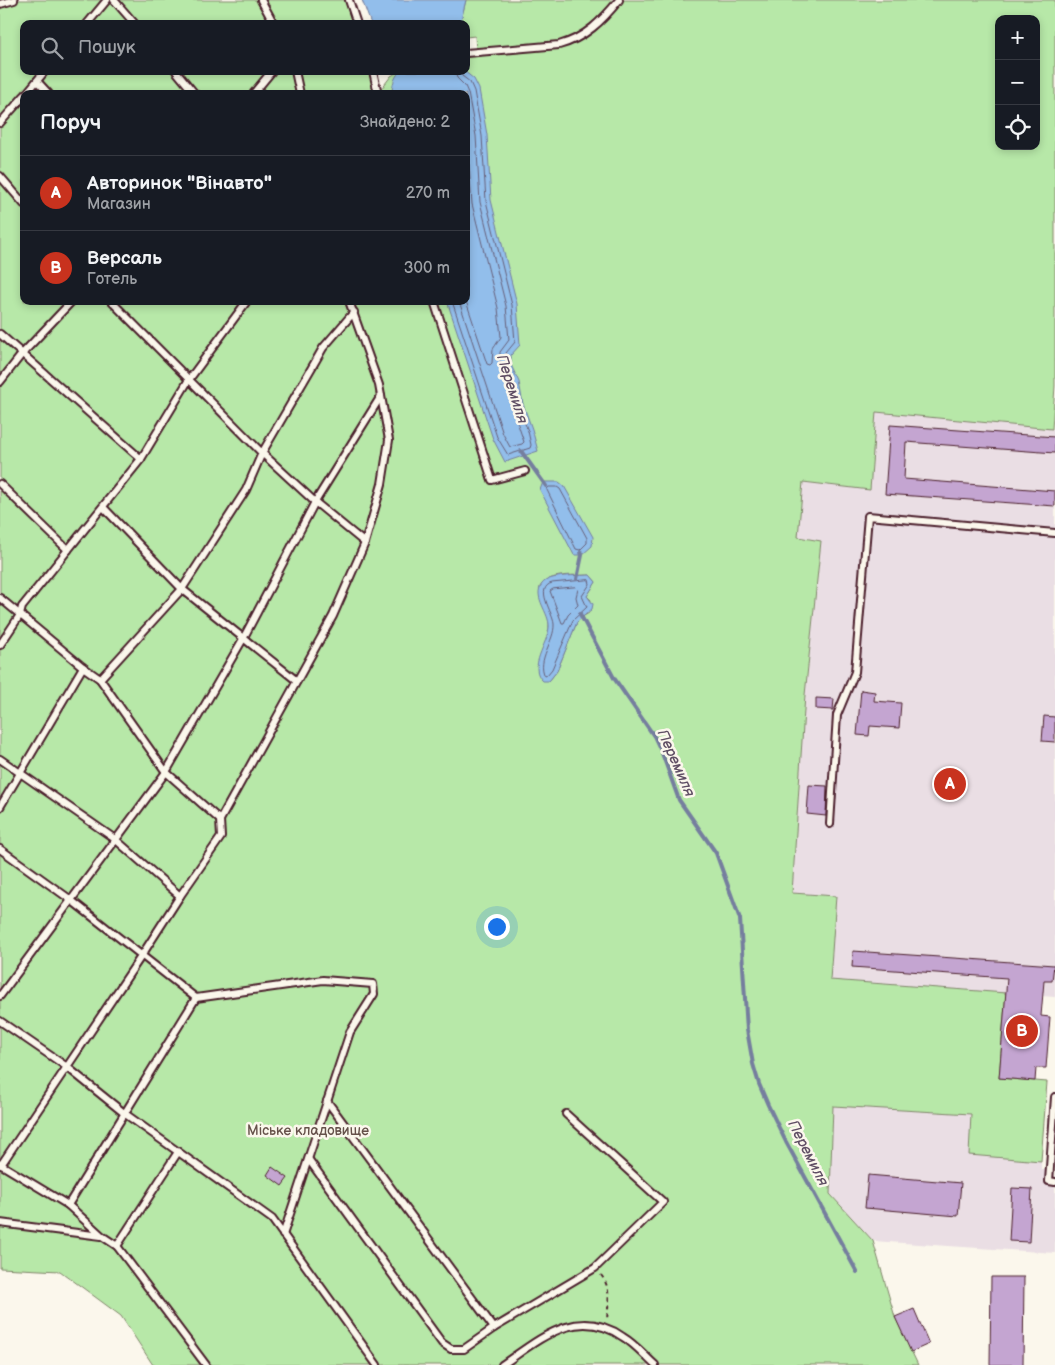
<!DOCTYPE html>
<html lang="uk">
<head>
<meta charset="utf-8">
<style>
  :root { --surface:#171b24; --page:#242831; --text:#f1f3f6; --muted:#9ea1a6; --line:#363941; --accent:#c8321e }
  body { margin:0; font-family:"Balsamiq Sans",sans-serif; background:var(--page); color:var(--text) }
  .controls { position:absolute; right:15px; top:15px; display:grid; overflow:hidden; border-radius:10px; box-shadow:0 2px 8px #0003 }
  .controls button { width:45px; height:45px; display:grid; place-items:center; padding:0; border:0; border-bottom:1px solid var(--line); background:var(--surface); color:var(--text); font:25px sans-serif }
  .you { position:absolute; left:496px; top:926px; width:18px; height:18px; margin:-12px; border:4px solid #fff; border-radius:50%; background:#1a73e8; box-shadow:0 0 0 8px #1a73e833 }
  .badge { display:grid; place-items:center; width:32px; height:32px; border-radius:50%; background:var(--accent); color:#fff; font-size:16px; font-weight:700 }
  .pin { position:absolute; translate:-50% -50%; border:2px solid #fff; box-shadow:0 1px 5px #0006 }
  .list { margin:0; padding:0; list-style:none }
  h2 { display:flex; justify-content:space-between; align-items:center; height:65px; margin:0; padding:0 20px; font-size:21px }
  h2 small { font-size:16px; font-weight:400; color:var(--muted) }
  .list li { display:grid; grid-template-columns:32px 1fr auto; gap:15px; align-items:center; box-sizing:border-box; height:75px; padding:0 20px; border-top:1px solid var(--line) }
  .list b { display:block; font-size:19px; white-space:nowrap }
  .list p { margin:0; font-size:16px; white-space:nowrap; color:var(--muted) }
  .list em { font-size:16px; font-style:normal; color:var(--muted) }
  .icon { flex:none; width:28px; height:28px; fill:none; stroke:currentColor; stroke-width:2; stroke-linecap:round; stroke-linejoin:round }
  .map { position:relative; flex:none; width:1055px; height:1365px; overflow:hidden }
  .search { position:absolute; background:var(--surface); box-shadow:0 2px 8px #0003; left:20px; top:20px; width:450px; height:55px; display:flex; align-items:center; gap:12px; box-sizing:border-box; padding:0 18px; border-radius:10px; color:var(--muted); font-size:19px }
  .panel { position:absolute; background:var(--surface); box-shadow:0 2px 8px #0003; left:20px; top:90px; width:450px; height:215px; border-radius:10px }
  .map>svg:first-child { display:block }
  .built { fill:#eadee4 }
  .green { fill:#b7e8a8; stroke:#80846a; fill-rule:evenodd }
  .water { fill:#92beeb; stroke:#757e9e }
  .lines { fill:none; stroke-linecap:round; stroke-linejoin:round }
  .shore { stroke:#675f78; stroke-width:1 }
  .stream { stroke:#757e9e; stroke-width:4 }
  .building { fill:#c4a5d1; stroke:#4a1f2b }
  .lane-casing { stroke:#4a1f2b; stroke-width:10 }
  .path { stroke:#4a1f2b; stroke-width:2; stroke-dasharray:4 4; stroke-linecap:butt }
  .lane { stroke:#fbf7ec; stroke-width:6 }
  .labels { text-anchor:middle; dominant-baseline:central; stroke-width:5; stroke-linejoin:round; paint-order:stroke }
  .park-label { font-size:14px; fill:#65514a; stroke:#fbf7ec }
  .water-label { font-size:15px; font-style:italic; fill:#604f65; stroke:#fbf7ec }
</style>
</head>
<body>
<div class="map">
<svg width="1055" height="1365" viewBox="0 0 1055 1365">
  <rect width="100%" height="100%" fill="#fbf7ec"/>
  <filter id="ink" filterUnits="userSpaceOnUse"><feTurbulence type="fractalNoise" baseFrequency=".02" numOctaves="2"/><feDisplacementMap in="SourceGraphic" scale="10" xChannelSelector="R" yChannelSelector="G"/><feConvolveMatrix kernelMatrix="1 2 1 2 8 2 1 2 1" color-interpolation-filters="sRGB"/></filter>
  <g filter="url(#ink)">
    <g class="built">
      <path d="M876 412 1055 429V997L829 980 836 896 792 893 805 695 821 541 798 537 803 482 870 490Z"/>
      <path d="M833 1106 971 1114 970 1155 1041 1161V1169L1055 1171V1253L873 1241 830 1194Z"/>
    </g>
    <path class="green" d="M0 0H349L357 24H24V71H373L378 93 391 76 399 71H466V53L476 52 475 36 466 37V24H460L466 0H1055V386L1052 429 876 412 870 490 803 482 798 537 821 541 805 695 792 893 836 896 830 980 1006 993 999 1078 1047 1082 1041 1161 969 1155 971 1114 833 1106 830 1194 873 1241 895 1317 918 1365H153L121 1316 60 1271 0 1268ZM999 19H1036V146H999ZM24 94H466V301H24ZM590 575 596 582 587 596 591 600 589 613 582 617 577 622 557 671 549 681 538 673C537 656 545 650 548 634 552 619 544 602 540 587 549 572 574 576 590 575Z"/>
    <g class="water">
      <path d="M362 0H466L460 24H371Z"/>
      <path d="M400 71H464L474 79 479 89 487 135 491 200 517 304 520 345 511 355V365L519 382 523 404 532 429 538 451 505 462 493 439 447 301H466V94H392C392 85 394 78 400 71Z"/>
      <path d="M543 482H559L564 486 593 537 592 546 582 555H574L540 490Z"/>
      <path d="M590 575 596 582 587 596 593 604 592 609 577 622 557 671 549 681H543C527 667 548 644 549 627 550 613 532 597 542 584 549 574 578 576 590 575Z"/>
    </g>
    <g class="lines">
      <g class="shore">
        <path d="M455 71 457 78 465 86 468 93 476 136 480 202 506 306 509 340 500 352V367L508 385 512 407 524 442 522 444 510 447 503 434 459 301"/>
        <path d="M466 126 472 204 498 308 501 337 493 349 492 363 490 365 487 364 466 301"/>
        <path d="M452 301 497 437 508 455 530 448 531 445 528 431 518 406 514 383 506 366V353L515 342 512 305 486 201 482 136 474 91 470 82 462 76 461 71"/>
        <path d="M549 487H557L560 489 587 538V543L580 550 576 549 547 490Z"/>
        <path d="M589 580 590 584 582 596 587 607 573 620 552 669 547 675 545 676C536 660 555 641 554 624 553 612 534 588 552 583Z"/>
        <path d="M576 587 578 589 576 597 578 605 568 615 564 623H562L550 591 553 589Z"/>
      </g>
      <g class="stream">
        <path d="M521 451 546 486"/>
        <path d="M577 579 582 555 581 552"/>
        <path d="M580 614 614 678 654 736 662 753 679 800 716 853 740 919 747 1030 753 1064 759 1084 768 1105 786 1142 857 1272"/>
      </g>
    </g>
    <g class="building">
      <path d="M890 425 1055 437V453L906 442 904 479 1055 491V506L885 494Z"/>
      <path d="M861 690 875 692 874 701 901 703 899 728 870 726 869 736 857 735Z"/>
      <path d="M816 698 834 699 833 710 816 709Z"/>
      <path d="M1044 716 1055 717V742L1042 741Z"/>
      <path d="M809 785 827 786 826 816 807 814Z"/>
      <path d="M853 951 1054 965 1052 981H1044L1041 1016 1050 1017 1046 1068H1036L1035 1081 999 1078 1007 978 852 967Z"/>
      <path d="M272 1167 288 1178 282 1186 267 1175Z"/>
      <path d="M868 1175 961 1183 958 1216 865 1208Z"/>
      <path d="M1012 1188 1032 1189 1029 1242 1009 1241Z"/>
      <path d="M991 1277H1024L1023 1365H990Z"/>
      <path d="M914 1309 929 1344 911 1352 895 1317Z"/>
    </g>
    <g class="lines">
      <defs>
        <g id="lane">
          <path d="M114 0 135 24"/>
          <path d="M261 0 274 24"/>
          <path d="M349 0 357 24"/>
          <path d="M0 4 14 0"/>
          <path d="M87 24 107 0"/>
          <path d="M466 53 559 45C585 38 602 21 619 0"/>
          <path d="M176 71 195 94"/>
          <path d="M295 71 300 94"/>
          <path d="M373 71 378 94"/>
          <path d="M37 81 49 94"/>
          <path d="M26 94 45 71"/>
          <path d="M253 94 272 71"/>
          <path d="M0 123 24 96"/>
          <path d="M0 176 24 204"/>
          <path d="M111 301 262 453 315 502 365 543"/>
          <path d="M434 301 492 480 525 471"/>
          <path d="M0 334 141 459"/>
          <path d="M0 382 22 354 72 301"/>
          <path d="M0 484 68 550"/>
          <path d="M104 508 182 589 297 681"/>
          <path d="M0 598 83 667 100 679 166 772 220 820 221 837 180 896 142 955 1 1165"/>
          <path d="M0 645 20 615 22 607 141 459 188 381 247 301"/>
          <path d="M100 679 182 589 246 490 262 453 315 362 323 348 354 312"/>
          <path d="M0 759 115 839 180 896"/>
          <path d="M0 807 83 667"/>
          <path d="M220 820 333 616 365 543 382 484 389 440 379 385 349 301"/>
          <path d="M830 824 837 715 855 672 868 516 1055 533"/>
          <path d="M0 849 71 900 196 998 68 1205"/>
          <path d="M0 996 166 772 243 639 315 502 381 396"/>
          <path d="M196 998 323 980 373 984 374 994 350 1032 283 1235"/>
          <path d="M0 1021 67 1067 124 1113 272 1219 377 1365"/>
          <path d="M1055 1097 1049 1181 1055 1182"/>
          <path d="M327 1101 494 1328"/>
          <path d="M309 1160 442 1343 451 1349H464L494 1328 595 1268 663 1202 566 1114"/>
          <path d="M0 1164 68 1205 102 1236 117 1246 206 1365"/>
          <path d="M0 1223 101 1236"/>
          <path d="M117 1246 178 1152"/>
          <path d="M502 1365C540 1339 577 1305 623 1337 635 1344 645 1356 655 1365"/>
        </g>
      </defs>
      <use href="#lane" class="lane-casing"/>
      <path class="path" d="M601 1275C612 1289 608 1304 607 1320"/>
      <use href="#lane" class="lane"/>
    </g>
  </g>
  <g class="labels">
    <g class="park-label">
      <text x="308" y="1130">Міське кладовище</text>
    </g>
    <g class="water-label">
      <text transform="translate(512 389) rotate(72)">Перемиля</text>
      <text transform="translate(676 763) rotate(66)">Перемиля</text>
      <text transform="translate(808 1153) rotate(63)">Перемиля</text>
    </g>
  </g>
</svg>
<div class="controls">
<button>+</button>
<button>−</button>
<button><svg class="icon" aria-label="locate" viewBox="0 0 24 24"><circle cx="12" cy="12" r="6"/><path d="M12 2v4M12 18v4M2 12h4M18 12h4"/></svg></button>
</div>
<div class="you"></div>
<div class="pin badge" style="left:950px;top:784px">A</div>
<div class="pin badge" style="left:1022px;top:1031px">B</div>
<div class="search"><svg class="icon" aria-label="search" viewBox="0 0 24 24"><circle cx="10" cy="10" r="6"/><path d="M15 15l6 6"/></svg>Пошук</div>
<section class="panel">
<h2>Поруч<small>Знайдено: 2</small></h2>
<ul class="list">
<li><span class="badge">A</span><div><b>Авторинок &quot;Вінавто&quot;</b><p>Магазин</p></div><em>270 m</em></li>
<li><span class="badge">B</span><div><b>Версаль</b><p>Готель</p></div><em>300 m</em></li>
</ul>
</section>
</div>
</body>
</html>
